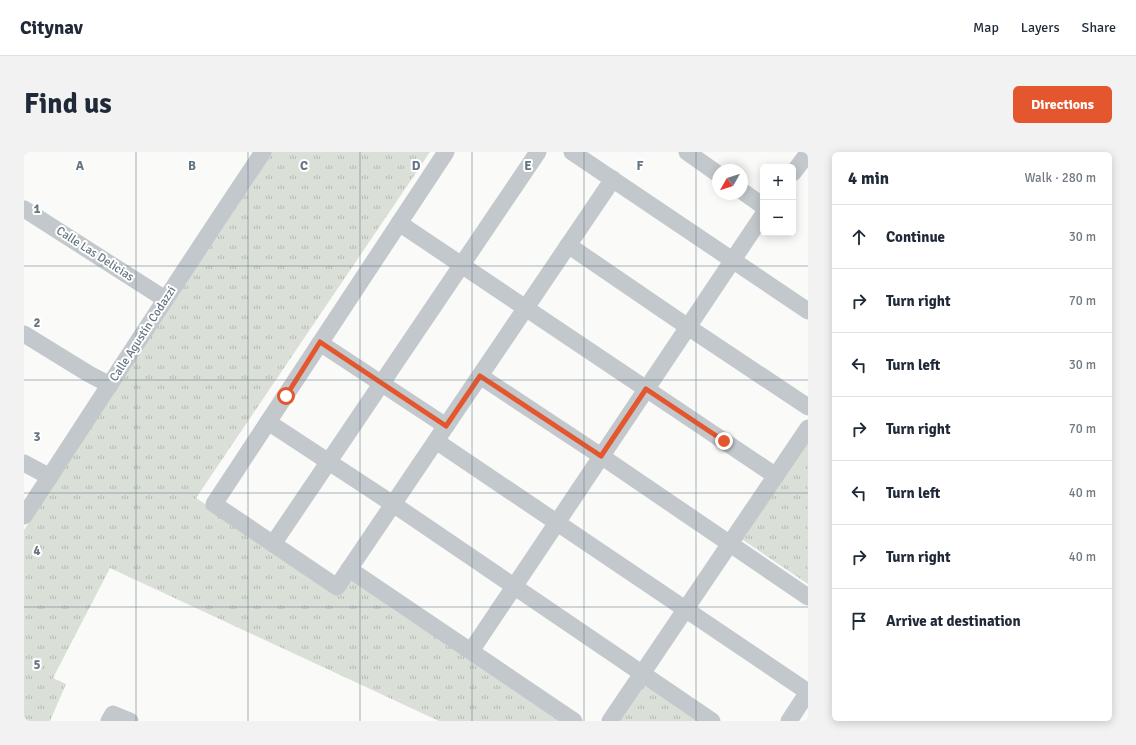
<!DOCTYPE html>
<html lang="en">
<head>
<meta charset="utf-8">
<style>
  :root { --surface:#fff; --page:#f2f2f3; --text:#1f2937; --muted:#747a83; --line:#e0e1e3; --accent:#e4572e }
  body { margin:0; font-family:Signika,sans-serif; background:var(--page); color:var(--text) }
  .controls { position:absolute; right:12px; top:12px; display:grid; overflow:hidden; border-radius:6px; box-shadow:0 2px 10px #0003 }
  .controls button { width:36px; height:36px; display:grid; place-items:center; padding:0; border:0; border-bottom:1px solid var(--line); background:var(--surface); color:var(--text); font:20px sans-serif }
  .compass { position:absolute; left:688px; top:12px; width:36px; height:36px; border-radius:50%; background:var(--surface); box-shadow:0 2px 10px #0003; rotate:231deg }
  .stop { position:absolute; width:12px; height:12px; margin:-9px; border:3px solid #e4572e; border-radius:50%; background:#fff }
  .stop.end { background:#e4572e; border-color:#fff; box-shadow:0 1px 4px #0008 }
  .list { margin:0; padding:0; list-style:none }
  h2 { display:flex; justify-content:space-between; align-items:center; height:52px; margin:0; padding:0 16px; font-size:17px }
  h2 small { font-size:13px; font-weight:400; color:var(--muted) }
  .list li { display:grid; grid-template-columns:26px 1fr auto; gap:12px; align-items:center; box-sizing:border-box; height:64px; padding:0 16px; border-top:1px solid var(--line) }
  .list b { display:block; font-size:15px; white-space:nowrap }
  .list em { font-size:13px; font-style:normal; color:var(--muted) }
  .icon { flex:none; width:22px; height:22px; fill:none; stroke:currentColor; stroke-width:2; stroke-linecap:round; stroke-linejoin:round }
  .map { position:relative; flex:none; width:784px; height:569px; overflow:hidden; border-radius:6px }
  header { display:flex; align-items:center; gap:24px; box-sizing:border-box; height:56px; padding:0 20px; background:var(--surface); border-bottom:1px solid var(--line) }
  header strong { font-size:19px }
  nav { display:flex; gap:22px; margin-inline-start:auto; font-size:14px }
  .intro { display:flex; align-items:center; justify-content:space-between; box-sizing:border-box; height:96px; padding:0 24px }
  h1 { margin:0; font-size:28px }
  .button { padding:10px 18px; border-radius:6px; background:var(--accent); color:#fff; font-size:14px; font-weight:700 }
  main { display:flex; gap:24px; padding:0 24px }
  aside { flex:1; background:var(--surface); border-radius:6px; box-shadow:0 2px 10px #0003 }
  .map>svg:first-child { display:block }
  .grass { fill:url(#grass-tufts) }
  .pitch { fill:#dadfd7 }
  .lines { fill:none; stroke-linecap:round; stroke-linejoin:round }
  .minor { stroke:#c3c8cc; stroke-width:17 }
  .route { stroke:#e4572e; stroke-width:5 }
  .grid { fill:none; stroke:#657683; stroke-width:1; stroke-opacity:0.55 }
  .labels { text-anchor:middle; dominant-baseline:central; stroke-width:4; stroke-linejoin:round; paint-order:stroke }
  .street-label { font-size:12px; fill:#657683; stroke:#fff }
  .grid-label { font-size:13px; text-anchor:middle; font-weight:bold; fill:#657683; stroke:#fff; stroke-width:4; stroke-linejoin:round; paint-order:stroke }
</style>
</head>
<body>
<header>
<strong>Citynav</strong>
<nav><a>Map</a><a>Layers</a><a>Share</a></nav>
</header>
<div class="intro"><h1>Find us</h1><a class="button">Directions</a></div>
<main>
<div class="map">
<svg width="784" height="569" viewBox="0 0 784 569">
  <defs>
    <pattern id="grass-tufts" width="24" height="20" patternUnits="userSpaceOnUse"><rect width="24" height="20" fill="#dadfd7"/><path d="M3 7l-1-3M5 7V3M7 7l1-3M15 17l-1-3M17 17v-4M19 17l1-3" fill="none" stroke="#b4b9b4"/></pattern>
  </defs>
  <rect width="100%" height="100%" fill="#fafaf8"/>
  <g class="grass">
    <path d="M245 0H406L172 346 315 441 327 423 541 569H415L86 416 29 526 42 532 26 569H0V378Z"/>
    <path d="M784 286V432L716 386Z"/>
    <path d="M618 528 679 569H591Z"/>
  </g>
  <path class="pitch" d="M784 292V314L773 307Z"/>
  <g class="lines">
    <g class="minor">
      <path d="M422 0 190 352 313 435 589 27"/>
      <path d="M548 0 784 159"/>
      <path d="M663 0 694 22"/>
      <path d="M769 21 784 1"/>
      <path d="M718 39 739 54"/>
      <path d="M0 57 141 147"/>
      <path d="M375 71 752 324"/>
      <path d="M544 93 664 175 784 255"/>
      <path d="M0 182 65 222 86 233"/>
      <path d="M296 191 422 274"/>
      <path d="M456 224 577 304 784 445"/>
      <path d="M244 270 369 352 688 569"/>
      <path d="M412 289 784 540"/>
      <path d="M0 311 26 325"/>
      <path d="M0 364C79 243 158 121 239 0"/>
      <path d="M249 392 514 0"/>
      <path d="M325 417 550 569"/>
      <path d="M447 499 739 63"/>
      <path d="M85 569 89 562 106 569"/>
      <path d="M586 569 784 276"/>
      <path d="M765 569 784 540"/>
    </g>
  </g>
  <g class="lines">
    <path class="route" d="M262 244 296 190 422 274 456 224 577 304 622 237 700 289"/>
  </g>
  <path class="grid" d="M112 0V569M224 0V569M336 0V569M448 0V569M560 0V569M672 0V569M0 114H784M0 228H784M0 341H784M0 455H784"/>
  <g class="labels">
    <g class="street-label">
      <text transform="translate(71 102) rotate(33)">Calle Las Delicias</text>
      <text transform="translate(119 182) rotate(-57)">Calle Agustín Codazzi</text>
    </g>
  </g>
  <g class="grid-label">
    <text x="56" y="18">A</text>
    <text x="168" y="18">B</text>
    <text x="280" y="18">C</text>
    <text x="392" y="18">D</text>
    <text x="504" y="18">E</text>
    <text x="616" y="18">F</text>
    <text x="13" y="61">1</text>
    <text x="13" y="175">2</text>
    <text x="13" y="289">3</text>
    <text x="13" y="403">4</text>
    <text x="13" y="517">5</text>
  </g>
</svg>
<div class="controls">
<button>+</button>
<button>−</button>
</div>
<svg class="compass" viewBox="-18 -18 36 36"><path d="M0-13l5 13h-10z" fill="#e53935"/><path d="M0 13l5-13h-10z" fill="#747a83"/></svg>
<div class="stop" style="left:262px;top:244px"></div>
<div class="stop end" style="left:700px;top:289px"></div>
</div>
<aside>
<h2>4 min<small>Walk · 280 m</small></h2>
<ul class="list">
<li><svg class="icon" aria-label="ahead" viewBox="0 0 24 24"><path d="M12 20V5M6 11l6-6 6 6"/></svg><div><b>Continue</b></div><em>30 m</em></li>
<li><svg class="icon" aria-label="right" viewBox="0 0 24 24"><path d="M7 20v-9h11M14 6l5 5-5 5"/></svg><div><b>Turn right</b></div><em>70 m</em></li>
<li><svg class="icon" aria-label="left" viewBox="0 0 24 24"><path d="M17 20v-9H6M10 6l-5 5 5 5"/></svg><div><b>Turn left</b></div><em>30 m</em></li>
<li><svg class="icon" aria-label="right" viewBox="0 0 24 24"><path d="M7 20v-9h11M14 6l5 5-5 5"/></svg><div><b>Turn right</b></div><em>70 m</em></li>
<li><svg class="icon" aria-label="left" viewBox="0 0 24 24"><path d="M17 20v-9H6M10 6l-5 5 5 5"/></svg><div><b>Turn left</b></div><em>40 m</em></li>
<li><svg class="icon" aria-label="right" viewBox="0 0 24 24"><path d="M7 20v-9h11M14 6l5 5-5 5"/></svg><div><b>Turn right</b></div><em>40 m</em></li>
<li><svg class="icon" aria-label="arrive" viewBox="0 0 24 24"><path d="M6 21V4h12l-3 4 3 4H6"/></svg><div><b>Arrive at destination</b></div></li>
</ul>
</aside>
</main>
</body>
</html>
